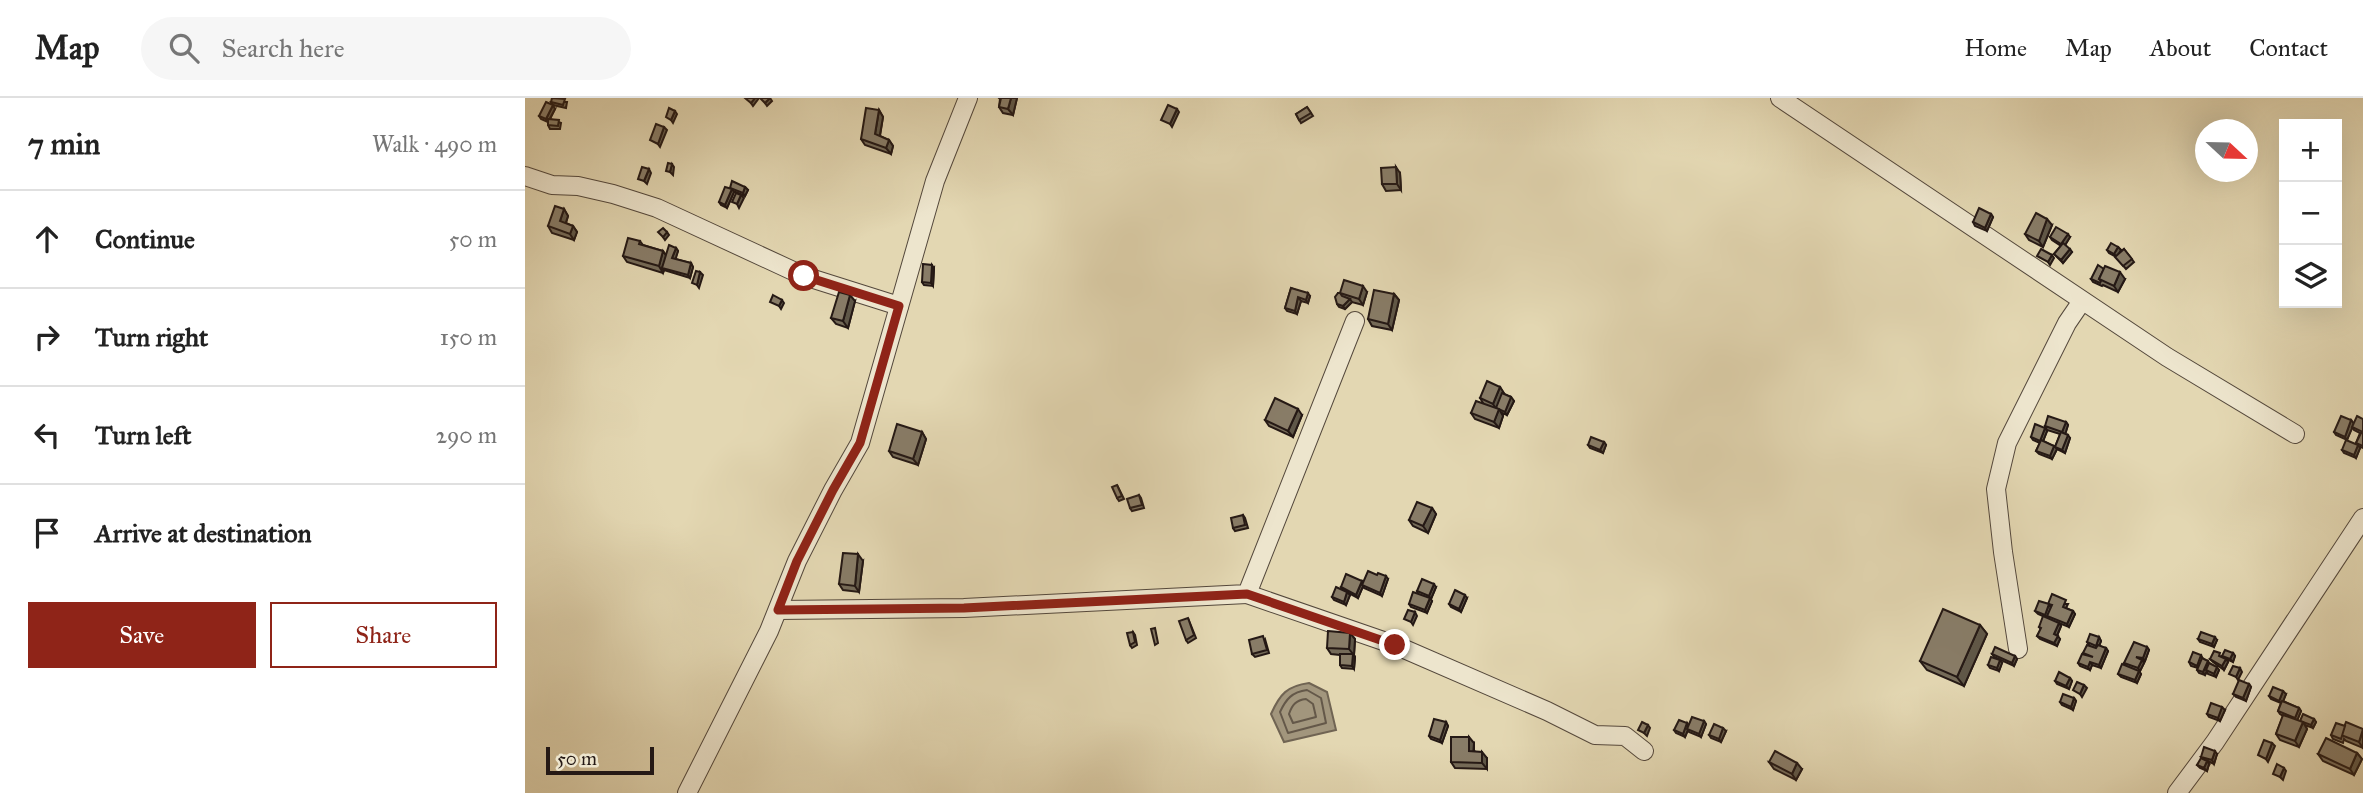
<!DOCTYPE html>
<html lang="en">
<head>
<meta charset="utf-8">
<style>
  :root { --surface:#fff; --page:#f6f6f6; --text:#222; --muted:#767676; --line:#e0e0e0; --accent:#8f2418 }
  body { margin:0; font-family:"IM FELL Great Primer",serif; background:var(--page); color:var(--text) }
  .controls { position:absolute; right:21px; top:21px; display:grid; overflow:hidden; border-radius:0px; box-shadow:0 7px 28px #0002 }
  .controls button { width:63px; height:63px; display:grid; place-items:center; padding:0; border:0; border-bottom:2px solid var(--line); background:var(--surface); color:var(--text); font:35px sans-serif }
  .compass { position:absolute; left:1670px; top:21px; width:63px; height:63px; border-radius:50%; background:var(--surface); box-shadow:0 7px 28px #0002; rotate:112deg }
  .scale { position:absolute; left:21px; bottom:18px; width:108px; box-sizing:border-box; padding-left:7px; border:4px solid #251915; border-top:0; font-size:19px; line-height:24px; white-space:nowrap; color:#251915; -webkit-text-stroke:5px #ede5cd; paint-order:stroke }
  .stop { position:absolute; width:21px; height:21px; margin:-16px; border:5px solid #8f2418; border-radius:50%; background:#fff }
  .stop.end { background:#8f2418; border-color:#fff; box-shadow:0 2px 7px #0008 }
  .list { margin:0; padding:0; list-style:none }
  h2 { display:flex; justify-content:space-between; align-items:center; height:91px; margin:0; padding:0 28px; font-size:30px }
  h2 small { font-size:23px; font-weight:400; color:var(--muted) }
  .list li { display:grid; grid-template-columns:46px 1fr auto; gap:21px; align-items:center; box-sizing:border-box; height:98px; padding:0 28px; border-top:2px solid var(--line) }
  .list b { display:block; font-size:26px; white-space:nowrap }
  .list em { font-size:23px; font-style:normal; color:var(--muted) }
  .actions { display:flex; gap:14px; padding:21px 28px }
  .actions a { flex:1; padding:16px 0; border:2px solid var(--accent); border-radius:0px; text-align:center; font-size:24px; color:var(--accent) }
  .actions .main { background:var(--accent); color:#fff }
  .icon { flex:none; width:38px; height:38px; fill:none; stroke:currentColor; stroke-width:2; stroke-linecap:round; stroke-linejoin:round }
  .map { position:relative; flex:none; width:1838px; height:695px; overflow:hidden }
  header { display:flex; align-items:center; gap:42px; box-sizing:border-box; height:98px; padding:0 35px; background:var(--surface); border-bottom:2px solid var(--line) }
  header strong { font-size:33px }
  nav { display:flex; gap:38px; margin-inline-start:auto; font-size:24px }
  .search { width:490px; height:63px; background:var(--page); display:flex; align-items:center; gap:18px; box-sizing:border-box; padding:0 24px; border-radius:38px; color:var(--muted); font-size:26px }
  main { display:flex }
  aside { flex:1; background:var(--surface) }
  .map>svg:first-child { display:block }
  .water { fill:#a2967d; stroke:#706453; stroke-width:2 }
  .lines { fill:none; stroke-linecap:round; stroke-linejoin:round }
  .shore { stroke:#645849; stroke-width:2 }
  .minor-casing { stroke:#54483c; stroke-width:20 }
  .minor { stroke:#ede5cd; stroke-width:18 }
  .wall { fill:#756b59; stroke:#251915; stroke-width:2 }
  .shaded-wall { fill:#5f5748; stroke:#251915; stroke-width:2 }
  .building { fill:#887c67; stroke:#251915; stroke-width:2 }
  .route { stroke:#8f2418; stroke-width:9 }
</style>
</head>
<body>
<header>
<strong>Map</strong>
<div class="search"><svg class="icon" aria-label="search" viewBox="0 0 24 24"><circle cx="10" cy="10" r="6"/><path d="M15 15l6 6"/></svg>Search here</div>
<nav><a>Home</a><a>Map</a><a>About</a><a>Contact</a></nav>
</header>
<main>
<aside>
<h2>7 min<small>Walk · 490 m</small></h2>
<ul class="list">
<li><svg class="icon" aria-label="ahead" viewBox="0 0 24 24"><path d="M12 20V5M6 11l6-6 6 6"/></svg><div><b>Continue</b></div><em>50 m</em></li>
<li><svg class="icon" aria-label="right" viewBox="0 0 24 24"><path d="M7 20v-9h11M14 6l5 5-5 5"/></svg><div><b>Turn right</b></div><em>150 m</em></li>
<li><svg class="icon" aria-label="left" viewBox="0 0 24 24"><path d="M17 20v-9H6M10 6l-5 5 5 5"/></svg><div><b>Turn left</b></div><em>290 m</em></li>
<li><svg class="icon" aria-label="arrive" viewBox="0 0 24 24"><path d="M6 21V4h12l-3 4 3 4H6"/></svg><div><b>Arrive at destination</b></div></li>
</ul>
<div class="actions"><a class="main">Save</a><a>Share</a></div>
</aside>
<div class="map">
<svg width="1838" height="695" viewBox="0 0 1838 695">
  <rect width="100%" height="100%" fill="#e3d7b2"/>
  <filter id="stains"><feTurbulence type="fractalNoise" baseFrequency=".00286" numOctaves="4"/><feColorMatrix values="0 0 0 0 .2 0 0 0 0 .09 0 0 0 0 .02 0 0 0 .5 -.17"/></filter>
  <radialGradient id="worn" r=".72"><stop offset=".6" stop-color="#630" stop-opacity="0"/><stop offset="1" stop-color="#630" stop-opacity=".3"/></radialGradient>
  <path class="water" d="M784 585 802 594 811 632 759 644 746 616C755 596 762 588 784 585Z"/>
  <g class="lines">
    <g class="shore">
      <path d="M782 592 796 600 801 625 763 635 755 614C761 601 767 594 782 592Z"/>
      <path d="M781 601 788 606 791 619 768 625 764 616C767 607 771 602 781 601Z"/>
    </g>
    <defs>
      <g id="minor">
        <path d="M1255 0 1642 259 1770 336"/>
        <path d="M0 78 27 87 53 88 88 96 132 110 279 178 374 208"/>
        <path d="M722 496 870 547 1022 613 1070 637 1100 638 1119 653"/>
        <path d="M253 512 439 510 722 496 830 223"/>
        <path d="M1493 551 1478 454 1471 391 1482 345 1542 225 1557 203"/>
        <path d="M162 695 244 533 272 463 308 392 335 345 410 83 443 0"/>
        <path d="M1652 695 1690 644 1838 420"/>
      </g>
    </defs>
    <use href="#minor" class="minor-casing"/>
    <use href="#minor" class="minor"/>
  </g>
  <g class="wall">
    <path d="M474 0H492L488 17 478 15 474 9 475 1Z"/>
    <path d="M26 4H42L41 10 28 7Z"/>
    <path d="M782 9 788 18 776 25 771 16Z"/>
    <path d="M30 11 25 21 36 25 35 31H25L23 27V24L16 21 14 18Z"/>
    <path d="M354 12 358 19 355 38 364 42 368 48 366 56 340 47 336 41Z"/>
    <path d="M875 75 876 92 861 93 857 86Z"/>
    <path d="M220 89 223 92 220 98 208 93 209 94 202 110 196 107 194 104 206 91Z"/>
    <path d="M39 111 43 118 41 125 48 128 52 134 49 142 27 135 23 128Z"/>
    <path d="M1466 116 1468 119 1462 133 1450 128 1448 124Z"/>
    <path d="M1527 127 1518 149 1504 142 1500 136Z"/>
    <path d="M1525 139H1545L1540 147 1547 154 1538 165 1529 156 1536 148 1527 142Z"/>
    <path d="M115 143 118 147 138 153 141 157 151 150 153 153 150 161 166 165 168 169 165 180 139 172 138 175 102 164 98 158Z"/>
    <path d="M1593 149 1596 152 1593 156 1599 151 1609 164 1601 171 1591 159 1584 155 1582 152Z"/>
    <path d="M409 170 408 188 399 187 397 184Z"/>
    <path d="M1566 181H1600L1593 194 1578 187 1577 188 1568 184Z"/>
    <path d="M766 190 785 198 783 205 776 203 772 216 762 213 760 210Z"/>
    <path d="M842 194 838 207 827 204 820 211 814 209 812 206 813 195Z"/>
    <path d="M869 196 874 202 867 232 847 228 843 221Z"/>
    <path d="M330 203 323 230 311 226 306 220Z"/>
    <path d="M975 289 979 296 986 299 989 303 982 317 977 315 978 318 974 330 950 321 946 315 958 305 955 300Z"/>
    <path d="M777 317 768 339 744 328 740 322Z"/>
    <path d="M1838 321V350L1833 348 1831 345 1835 335 1829 332 1827 329 1822 342 1811 337 1809 334 1826 322 1829 326Z"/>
    <path d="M1541 324 1543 327 1540 336 1545 340 1540 355 1532 351 1527 361 1514 356 1511 353 1515 345 1508 342 1506 339 1520 330 1522 333 1518 343 1530 349 1535 336 1522 332 1520 328Z"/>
    <path d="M397 334 401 341 393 367 368 359 364 353Z"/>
    <path d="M1079 344 1081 347 1078 355 1065 350 1063 347Z"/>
    <path d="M1835 350 1831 360 1819 355 1817 352Z"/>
    <path d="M592 387 599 401 594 403 592 400Z"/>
    <path d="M614 397 616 400 619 410 607 413 605 410Z"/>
    <path d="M907 410 911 416 903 435 888 428 884 422Z"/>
    <path d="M718 417 720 420 723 430 710 433 708 430Z"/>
    <path d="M338 463 334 494 318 492 314 486Z"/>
    <path d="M863 481 857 498 839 490 838 488 833 500 818 492 816 489 837 483 838 485Z"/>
    <path d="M911 489 906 501H905L907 503 902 515 886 509 884 506 893 496 892 493Z"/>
    <path d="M822 494 825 497 821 507 809 502 807 499Z"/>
    <path d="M942 500 936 514 926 509 924 506Z"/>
    <path d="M1523 506H1543L1541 510 1548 513 1550 516 1544 529 1534 525 1536 528 1532 538 1535 541 1532 548 1515 541 1512 538 1516 531 1514 529 1524 521 1523 518 1522 520 1513 516 1510 513Z"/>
    <path d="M663 520 671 540 663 545 661 542Z"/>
    <path d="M1455 527 1462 536 1439 588 1402 572 1395 563Z"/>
    <path d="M608 534 610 537 612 547 607 550 605 547Z"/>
    <path d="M825 535 830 541 829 557 830 559 829 571 817 570 815 567V557L806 556 802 550Z"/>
    <path d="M1574 539 1576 543 1574 548 1581 550 1583 553 1576 570 1567 567 1565 572 1555 568 1553 565 1559 557 1558 555 1564 547 1562 544Z"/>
    <path d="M740 541 744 555 730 559 727 556Z"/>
    <path d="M1673 541 1692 542 1689 549 1675 544Z"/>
    <path d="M1622 549 1624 552 1620 563H1618L1619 565 1615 573H1614L1616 576 1612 585 1596 579 1593 576 1601 568 1599 565Z"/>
    <path d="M1708 555 1710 558 1708 564 1701 561 1703 564 1699 572 1688 564 1685 561 1697 558V559L1699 561 1697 558Z"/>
    <path d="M1467 556 1490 558 1492 561 1489 568 1469 559Z"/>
    <path d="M1676 557 1678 561 1694 572 1691 579 1683 576 1682 574 1680 577 1674 575 1672 572 1673 570 1666 568 1664 564Z"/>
    <path d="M1477 565 1474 573 1465 570 1463 567Z"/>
    <path d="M1545 580 1547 583 1544 591 1532 586 1530 583Z"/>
    <path d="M1724 586 1726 589 1721 603 1711 599 1708 596Z"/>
    <path d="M1761 596 1758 603 1774 610 1776 613 1772 622 1775 624 1789 621 1791 624 1788 630 1780 627 1782 631 1774 649 1755 642 1751 636 1758 618 1755 616 1753 613 1756 605 1746 601 1744 598Z"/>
    <path d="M1549 600 1551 603 1548 612 1537 607 1535 604Z"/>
    <path d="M1700 612 1695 623 1684 619 1682 616Z"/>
    <path d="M1179 623 1181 626 1176 639 1164 634 1163 632 1160 639 1151 635 1149 632 1162 625 1164 628Z"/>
    <path d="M921 624 923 628 917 645 906 641 904 638Z"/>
    <path d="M1820 628 1838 631V650L1821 643 1819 641 1818 645 1808 641 1806 637Z"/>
    <path d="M1201 633 1196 644 1186 640 1184 637Z"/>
    <path d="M949 645V653L962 660V671L930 670 926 664Z"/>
    <path d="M1832 655 1837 661 1829 677 1798 663 1793 656Z"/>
    <path d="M1692 656 1689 666 1683 663 1684 666 1682 673 1675 670 1672 667 1678 661 1676 659Z"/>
    <path d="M1244 664 1277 671 1271 682 1249 671Z"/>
  </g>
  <g class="shaded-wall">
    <path d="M230 0H234L228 8 226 5Z"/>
    <path d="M245 0 247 3 242 8 240 5Z"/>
    <path d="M486 0H492L488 17 483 11Z"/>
    <path d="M28 7 30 11 23 24 21 21Z"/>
    <path d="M652 11 654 14 647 29 645 26Z"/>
    <path d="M354 12 358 19 354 42 350 36Z"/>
    <path d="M150 13 152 16 148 25 146 22Z"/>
    <path d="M139 29 142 32 135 49 133 46Z"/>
    <path d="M364 42 368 48 366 56 361 50Z"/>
    <path d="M147 66 149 69 148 77 145 74Z"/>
    <path d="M871 69 875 75 876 92 872 86Z"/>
    <path d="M124 71 126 75 122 86 119 83Z"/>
    <path d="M220 89 223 92 220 98 218 95Z"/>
    <path d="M207 91 209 94 202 110 200 107Z"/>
    <path d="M216 97 219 100 214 110 212 106Z"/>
    <path d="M39 111 43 118 39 130 35 123Z"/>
    <path d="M1466 116 1468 119 1462 133 1460 130Z"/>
    <path d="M1522 121 1527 127 1518 149 1514 143Z"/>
    <path d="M48 128 52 134 49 142 45 136Z"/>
    <path d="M142 134 144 137 140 142 138 139Z"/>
    <path d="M1543 136 1545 139 1539 149 1536 146Z"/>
    <path d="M1593 149 1596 152 1592 159 1589 156Z"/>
    <path d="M151 150 153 153 150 163 147 160Z"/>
    <path d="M1545 151 1547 154 1538 165 1536 162Z"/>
    <path d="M138 153 142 159 137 170 139 172 138 175 134 168Z"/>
    <path d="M1527 157 1529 160 1525 167 1523 164Z"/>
    <path d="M166 165 168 169 165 180 163 177Z"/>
    <path d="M407 167 409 170 408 188 406 185Z"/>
    <path d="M175 174 178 177 174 190 172 187Z"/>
    <path d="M1595 174 1600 181 1593 194 1589 188Z"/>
    <path d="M838 188 842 194 838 207 834 201Z"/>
    <path d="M783 195 785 198 783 205 781 202Z"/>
    <path d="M869 196 874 202 867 232 863 226Z"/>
    <path d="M325 197 330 203 323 230 318 223Z"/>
    <path d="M773 199 776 203 772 216 770 213Z"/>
    <path d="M825 201 827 204 820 211 818 208Z"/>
    <path d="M257 202 259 205 256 211 254 208Z"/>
    <path d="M975 289 979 295 972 312 968 306Z"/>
    <path d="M986 299 989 303 982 317 980 314Z"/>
    <path d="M773 311 777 317 768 339 763 333Z"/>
    <path d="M974 311 978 318 974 330 969 324Z"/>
    <path d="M1826 322 1829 326 1822 342 1820 339Z"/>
    <path d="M1541 324 1543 327 1540 337 1537 334Z"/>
    <path d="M1520 330 1522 333 1517 346 1515 343Z"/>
    <path d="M397 334 401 341 393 367 388 361Z"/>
    <path d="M1543 337 1545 340 1540 355 1537 352Z"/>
    <path d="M1079 344 1081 347 1078 355 1075 352Z"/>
    <path d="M1833 347 1835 350 1831 360 1829 357Z"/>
    <path d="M1529 348 1532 351 1527 361 1525 358Z"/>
    <path d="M907 410 911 416 903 435 898 428Z"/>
    <path d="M333 456 338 463 334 494 330 488Z"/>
    <path d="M861 478 863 481 857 498 855 495Z"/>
    <path d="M837 483 839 486 833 500 831 497Z"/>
    <path d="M909 486 911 489 906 501 904 498Z"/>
    <path d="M822 494 825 497 821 507 819 504Z"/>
    <path d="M940 497 942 500 936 514 934 511Z"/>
    <path d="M905 500 907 503 902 515 900 512Z"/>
    <path d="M1524 506 1526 510 1522 520 1520 517Z"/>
    <path d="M1548 513 1550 516 1544 529 1542 526Z"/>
    <path d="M890 514 892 518 888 527 886 524Z"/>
    <path d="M1534 525 1536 528 1531 540 1529 536Z"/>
    <path d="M1455 527 1462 536 1439 588 1432 579Z"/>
    <path d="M825 535 830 541 829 557 830 559 829 571 827 568 828 556 824 551Z"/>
    <path d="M1533 538 1535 541 1532 548 1529 545Z"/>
    <path d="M1574 539 1576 543 1573 551 1571 548Z"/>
    <path d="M1690 539 1692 542 1689 549 1687 546Z"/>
    <path d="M1622 549 1624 552 1620 563 1618 560Z"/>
    <path d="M1581 550 1583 553 1576 570 1574 567Z"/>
    <path d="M1708 555 1710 558 1708 564 1705 561Z"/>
    <path d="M1490 558 1492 561 1489 568 1487 565Z"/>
    <path d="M1701 561 1703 564 1699 572 1697 568Z"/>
    <path d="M1475 562 1477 565 1474 573 1472 570Z"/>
    <path d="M1617 562 1619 565 1615 573 1613 570Z"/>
    <path d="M1683 563 1685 566 1680 577 1678 574Z"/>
    <path d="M1565 564 1567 567 1565 572 1563 569Z"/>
    <path d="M1692 569 1694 572 1691 579 1689 576Z"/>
    <path d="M1715 570 1717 574 1713 582 1711 579Z"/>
    <path d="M1614 573 1616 576 1612 585 1610 582Z"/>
    <path d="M1545 580 1547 583 1544 591 1541 588Z"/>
    <path d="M1724 586 1726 589 1721 603 1718 600Z"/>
    <path d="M1559 587 1562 590 1557 599 1555 596Z"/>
    <path d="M1758 593 1761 596 1757 606 1754 603Z"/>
    <path d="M1549 600 1551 603 1548 612 1546 609Z"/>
    <path d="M1697 609 1700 612 1695 623 1693 620Z"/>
    <path d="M1774 610 1776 613 1772 623 1770 620Z"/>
    <path d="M1789 621 1791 624 1788 630 1786 627Z"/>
    <path d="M1179 623 1181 626 1176 639 1174 636Z"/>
    <path d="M921 624 923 628 917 645 915 642Z"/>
    <path d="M1778 624 1782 631 1774 649 1770 643Z"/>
    <path d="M1162 625 1164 629 1160 639 1158 636Z"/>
    <path d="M1123 627 1125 630 1122 638 1119 635Z"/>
    <path d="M1198 630 1201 633 1196 644 1194 641Z"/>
    <path d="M1838 633V650L1834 644Z"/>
    <path d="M944 639 949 645 948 659 944 653Z"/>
    <path d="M1747 645 1750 648 1743 664 1741 661Z"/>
    <path d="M1690 653 1692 656 1689 666 1687 662Z"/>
    <path d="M957 654 962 660V671L957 665Z"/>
    <path d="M1832 655 1837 661 1829 677 1825 671Z"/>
    <path d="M1682 663 1684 666 1682 673 1679 670Z"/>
    <path d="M1272 665 1277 671 1271 682 1267 676Z"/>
    <path d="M1759 670 1761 673 1758 682 1755 679Z"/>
  </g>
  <g class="building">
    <path d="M27 0 40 1 38 7 26 4Z"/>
    <path d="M220 0H230L226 5Z"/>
    <path d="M235 0H245L240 5Z"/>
    <path d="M476 0H486L483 11 474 9Z"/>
    <path d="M21 4 28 7 21 21 14 18Z"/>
    <path d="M643 7 652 11 645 26 636 22Z"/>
    <path d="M782 9 786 15 774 22 771 16Z"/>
    <path d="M144 10 150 13 146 22 141 19Z"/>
    <path d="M341 10 354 12 350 36 364 42 361 50 336 41Z"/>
    <path d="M23 21 34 22 33 28 23 27Z"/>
    <path d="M131 26 139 29 133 46 125 42Z"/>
    <path d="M143 65 147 66 145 74 141 73Z"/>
    <path d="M117 69 124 71 119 83 113 81Z"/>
    <path d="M871 69 872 86H857L856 70Z"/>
    <path d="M207 83 220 89 218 95 205 90Z"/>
    <path d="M200 89 207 91 200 107 194 104Z"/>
    <path d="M211 95 216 97 212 106 207 104Z"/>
    <path d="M30 108 39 111 35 123 48 128 45 136 23 128Z"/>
    <path d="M1454 110 1466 116 1460 130 1448 124Z"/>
    <path d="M1511 115 1522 121 1514 143 1500 136Z"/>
    <path d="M1531 129 1543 136 1536 146 1525 139Z"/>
    <path d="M138 130 142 134 138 139 133 134Z"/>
    <path d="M103 140 115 143 114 146 138 153 134 168 98 158Z"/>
    <path d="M1538 145 1545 151 1536 162 1529 156Z"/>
    <path d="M1586 145 1593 149 1589 156 1582 152Z"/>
    <path d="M144 147 151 150 147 160 166 165 163 177 137 170Z"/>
    <path d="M1516 151 1527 157 1523 164 1512 158Z"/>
    <path d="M1599 151 1607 161 1598 168 1590 159Z"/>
    <path d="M398 166 407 167 406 185 397 184Z"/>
    <path d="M1573 167 1579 171 1574 181 1576 183 1575 185 1566 181Z"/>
    <path d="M1580 168 1595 174 1589 188 1574 181Z"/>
    <path d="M171 173 175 174 172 187 167 185Z"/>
    <path d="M819 182 838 188 834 201 815 195Z"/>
    <path d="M766 190 783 195 781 202 773 199 770 213 760 210Z"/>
    <path d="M849 192 869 196 863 226 843 221Z"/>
    <path d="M314 194 325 197 318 223 306 220Z"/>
    <path d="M813 195H815L817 198 825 201 818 208 812 206 810 199Z"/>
    <path d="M248 197 257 202 254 208 245 204Z"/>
    <path d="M962 283 975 289 968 306 955 300Z"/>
    <path d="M977 295 986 299 980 314 971 310Z"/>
    <path d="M750 300 773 311 763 333 740 322Z"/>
    <path d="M951 303 974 311 969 324 946 315Z"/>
    <path d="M1523 318 1541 324 1537 334 1520 328Z"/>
    <path d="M1816 318 1826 322 1820 339 1809 334Z"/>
    <path d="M1832 318 1838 321V334L1827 329Z"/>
    <path d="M372 326 397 334 388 361 364 353Z"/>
    <path d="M1510 326 1520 330 1515 343 1506 339Z"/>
    <path d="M1536 334 1543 337 1537 352 1530 349Z"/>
    <path d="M1836 335H1838V348L1831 345Z"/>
    <path d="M1066 339 1079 344 1075 352 1063 347Z"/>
    <path d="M1516 342 1529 348 1525 358 1511 353Z"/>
    <path d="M1821 342 1833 347 1829 357 1817 352Z"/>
    <path d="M592 387 597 398 592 400 587 389Z"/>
    <path d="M614 397 617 407 605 410 602 401Z"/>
    <path d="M892 404 907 410 898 428 884 422Z"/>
    <path d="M718 417 720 427 708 430 706 420Z"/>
    <path d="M318 455 333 456 330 488 314 486Z"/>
    <path d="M843 473 852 477 853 475 861 478 855 495 837 487Z"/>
    <path d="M821 476 837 483 831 497 816 489Z"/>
    <path d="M897 481 909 486 904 498 892 493Z"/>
    <path d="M811 489 822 494 819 504 807 499Z"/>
    <path d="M930 492 940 497 934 511 924 506Z"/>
    <path d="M888 494 905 500 900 512 884 506Z"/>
    <path d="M1527 496 1541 502 1538 509 1548 513 1542 526 1522 518 1527 507 1523 506Z"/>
    <path d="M1514 503 1524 506 1520 517 1510 513Z"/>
    <path d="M1418 511 1455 527 1432 579 1395 563Z"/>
    <path d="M883 512 890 514 886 524 879 521Z"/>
    <path d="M1518 518 1534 525 1529 536 1533 538 1529 545 1512 538 1516 530 1514 529Z"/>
    <path d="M663 520 669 537 661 542 654 523Z"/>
    <path d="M630 530 633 545 630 547 626 531Z"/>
    <path d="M803 533 825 535 824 551 802 550Z"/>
    <path d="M608 534 610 544 605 547 602 535Z"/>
    <path d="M1676 534 1690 539 1687 546 1673 541Z"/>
    <path d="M1565 536 1574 539 1571 548 1562 544Z"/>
    <path d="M738 538 742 552 727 556 724 542Z"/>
    <path d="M1609 544 1622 549 1618 560 1611 559 1617 562 1613 570 1599 565Z"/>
    <path d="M1562 547 1571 550 1573 547 1581 550 1574 567 1565 564 1563 569 1553 565 1557 556 1568 559 1558 555Z"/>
    <path d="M1470 549 1490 558 1487 565 1467 556Z"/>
    <path d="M1700 552 1708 555 1705 561 1697 558Z"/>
    <path d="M1689 553 1695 555 1694 558 1701 561 1697 568 1685 561Z"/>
    <path d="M1668 554 1676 557 1672 568 1664 564Z"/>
    <path d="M815 556H828L827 568 815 567Z"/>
    <path d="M1466 559 1475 562 1472 570 1463 567Z"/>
    <path d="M1677 560 1683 563 1678 574 1672 572Z"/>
    <path d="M1684 565 1692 569 1689 576 1681 572Z"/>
    <path d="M1597 566 1614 573 1610 582 1593 576Z"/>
    <path d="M1708 568 1715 570 1711 579 1704 576Z"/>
    <path d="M1534 574 1545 580 1541 588 1530 583Z"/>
    <path d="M1714 582 1724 586 1718 600 1708 596Z"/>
    <path d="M1552 584 1559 587 1555 596 1548 592Z"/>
    <path d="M1748 589 1758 593 1754 603 1744 598Z"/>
    <path d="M1538 596 1549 600 1546 609 1535 604Z"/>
    <path d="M1757 603 1774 610 1770 620 1753 613Z"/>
    <path d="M1686 605 1697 609 1693 620 1682 616Z"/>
    <path d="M1778 616 1789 621 1786 627 1775 623Z"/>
    <path d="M1758 617 1778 624 1770 643 1751 636Z"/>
    <path d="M1167 619 1179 623 1174 636 1162 631Z"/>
    <path d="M909 621 921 624 915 642 904 638Z"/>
    <path d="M1154 622 1162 625 1158 636 1149 632Z"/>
    <path d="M1117 624 1123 627 1119 635 1113 632Z"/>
    <path d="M1821 624 1838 631 1834 644 1816 637Z"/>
    <path d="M1811 625 1820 628 1816 641 1806 637Z"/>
    <path d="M1189 626 1198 630 1194 641 1184 637Z"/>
    <path d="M926 639H944V653L957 654V665L926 664Z"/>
    <path d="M1801 640 1832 655 1825 671 1793 656Z"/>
    <path d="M1739 642 1747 645 1741 661 1733 657Z"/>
    <path d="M1679 649 1690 653 1687 662 1676 659Z"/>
    <path d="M1250 653 1272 665 1267 676 1244 664Z"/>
    <path d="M1676 660 1682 663 1679 670 1672 667Z"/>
    <path d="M1752 666 1759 670 1755 679 1748 676Z"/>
  </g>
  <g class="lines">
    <path class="route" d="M279 178 374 208 335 345 308 392 272 463 253 512 439 510 722 496 870 547"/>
  </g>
  <rect width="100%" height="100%" filter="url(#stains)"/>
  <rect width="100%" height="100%" fill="url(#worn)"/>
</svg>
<div class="controls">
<button>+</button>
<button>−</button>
<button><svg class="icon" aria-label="layers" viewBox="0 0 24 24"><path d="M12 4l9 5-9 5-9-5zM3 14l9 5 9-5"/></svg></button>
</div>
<svg class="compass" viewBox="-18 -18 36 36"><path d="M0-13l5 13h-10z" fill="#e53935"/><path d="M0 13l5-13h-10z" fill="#767676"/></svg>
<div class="scale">50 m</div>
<div class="stop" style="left:279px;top:178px"></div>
<div class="stop end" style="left:870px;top:547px"></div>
</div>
</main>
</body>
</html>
